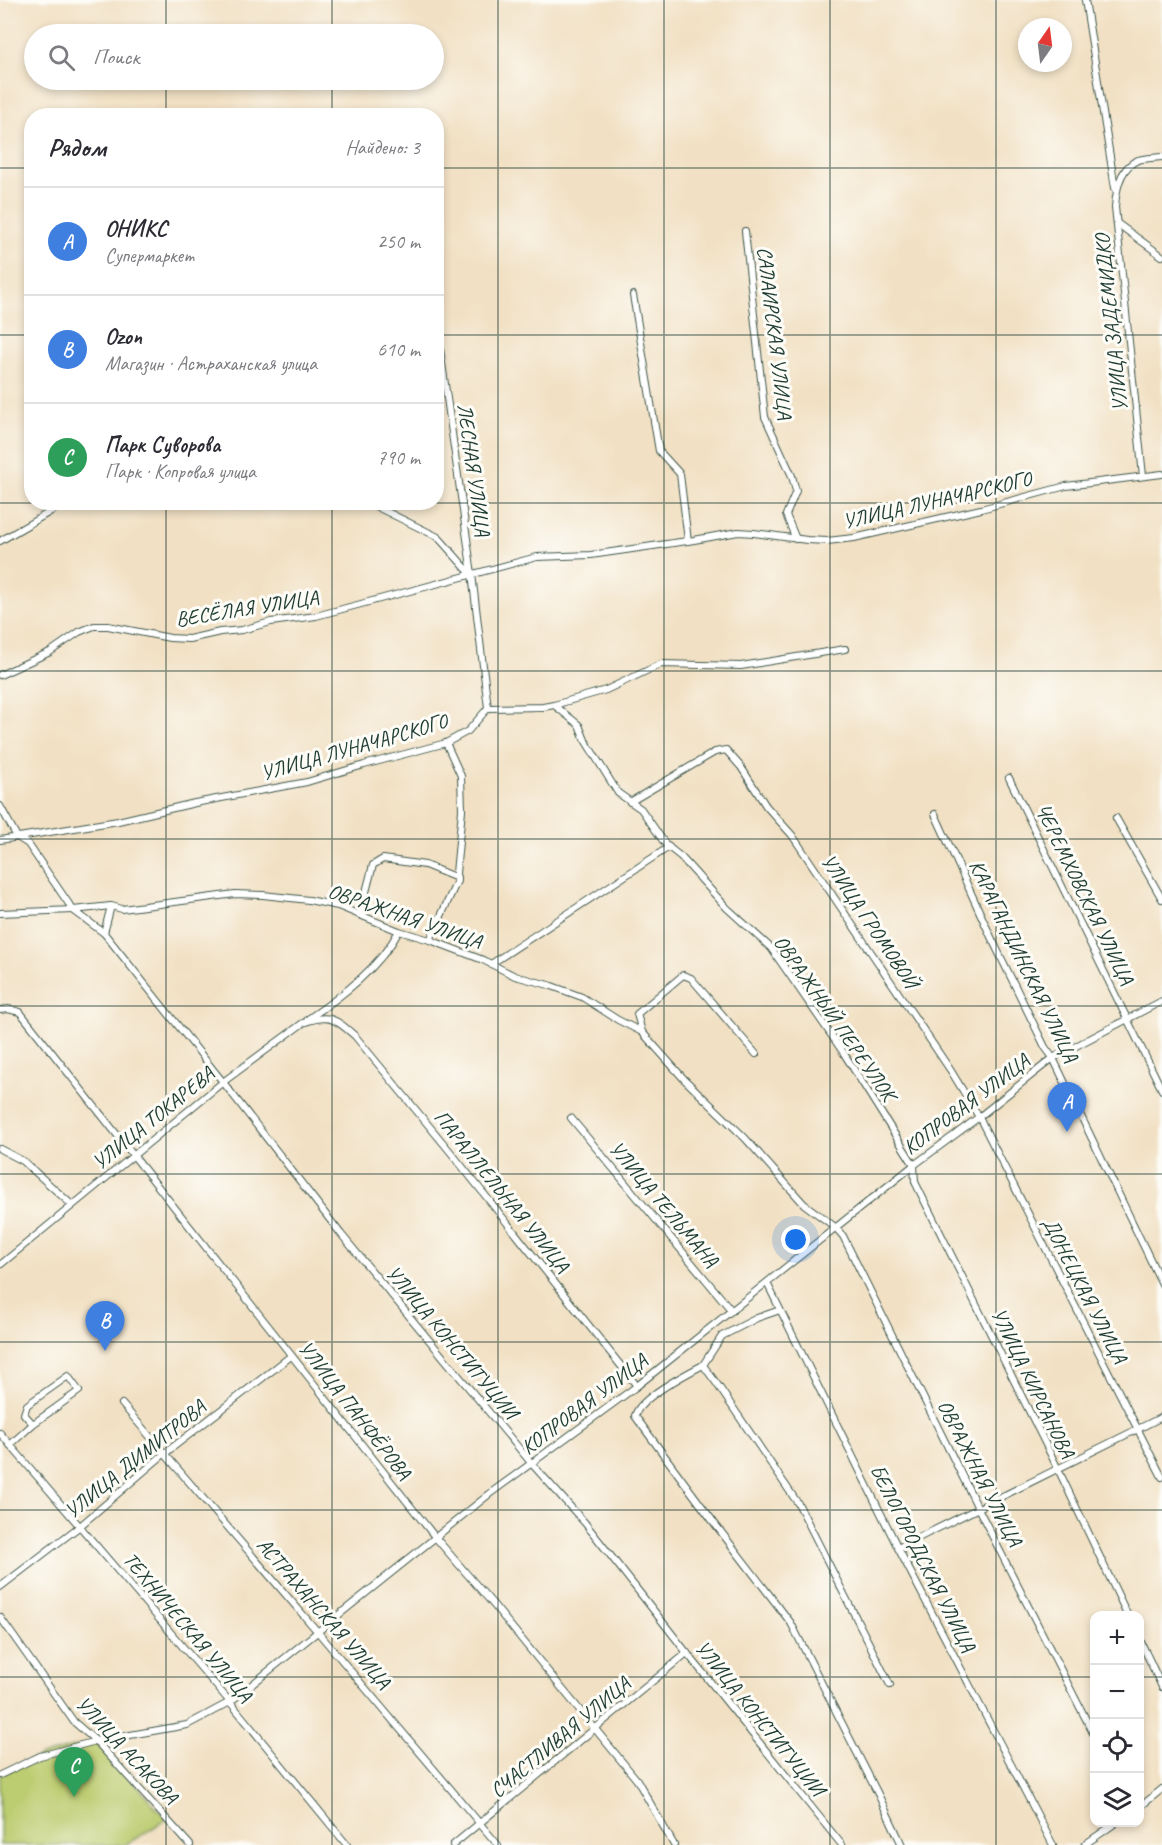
<!DOCTYPE html>
<html lang="ru">
<head>
<meta charset="utf-8">
<style>
  :root { --surface:#fff; --page:#f2f2f3; --text:#2b2b33; --muted:#7c7c81; --line:#e1e1e2; --accent:#b5179e }
  body { margin:0; font-family:Caveat,sans-serif; background:var(--page); color:var(--text) }
  .controls { position:absolute; right:18px; bottom:18px; display:grid; overflow:hidden; border-radius:12px; box-shadow:0 3px 9px #0003 }
  .controls button { width:54px; height:54px; display:grid; place-items:center; padding:0; border:0; border-bottom:2px solid var(--line); background:var(--surface); color:var(--text); font:30px sans-serif }
  .compass { position:absolute; left:1018px; top:18px; width:54px; height:54px; border-radius:50%; background:var(--surface); box-shadow:0 3px 9px #0003; rotate:14deg }
  .you { position:absolute; left:796px; top:1240px; width:21px; height:21px; margin:-15px; border:4px solid #fff; border-radius:50%; background:#1a73e8; box-shadow:0 0 0 9px #1a73e833 }
  .badge { display:grid; place-items:center; width:39px; height:39px; border-radius:50%; background:var(--accent); color:#fff; font-size:20px; font-weight:700 }
  .pin { position:absolute; translate:-50% -50px; filter:drop-shadow(0 2px 3px #0008) }
  .pin::after { content:''; position:absolute; top:32px; width:21px; height:18px; background:inherit; clip-path:polygon(0 0,100% 0,50% 100%) }
  .list { margin:0; padding:0; list-style:none }
  h2 { display:flex; justify-content:space-between; align-items:center; height:78px; margin:0; padding:0 24px; font-size:26px }
  h2 small { font-size:20px; font-weight:400; color:var(--muted) }
  .list li { display:grid; grid-template-columns:39px 1fr auto; gap:18px; align-items:center; box-sizing:border-box; height:108px; padding:0 24px; border-top:2px solid var(--line) }
  .list b { display:block; font-size:22px; white-space:nowrap }
  .list p { margin:0; font-size:20px; white-space:nowrap; color:var(--muted) }
  .list em { font-size:20px; font-style:normal; color:var(--muted) }
  .icon { flex:none; width:33px; height:33px; fill:none; stroke:currentColor; stroke-width:2; stroke-linecap:round; stroke-linejoin:round }
  .map { position:relative; flex:none; width:1162px; height:1845px; overflow:hidden }
  .search { position:absolute; background:var(--surface); box-shadow:0 3px 9px #0003; left:24px; top:24px; width:420px; height:66px; display:flex; align-items:center; gap:15px; box-sizing:border-box; padding:0 21px; border-radius:33px; color:var(--muted); font-size:22px }
  .panel { position:absolute; background:var(--surface); box-shadow:0 3px 9px #0003; left:24px; top:108px; width:420px; height:402px; border-radius:24px }
  .map>svg:first-child { display:block }
  .green { fill:#bccc6f; stroke:#6e8452; stroke-width:1.5 }
  .lines { fill:none; stroke-linecap:round; stroke-linejoin:round }
  .minor-casing { stroke:#3e5549; stroke-width:8 }
  .minor { stroke:#fff; stroke-width:6 }
  .grid { fill:none; stroke:#1f3d34; stroke-width:1.5; stroke-opacity:0.55 }
  .labels { text-anchor:middle; dominant-baseline:central; stroke-width:6; stroke-linejoin:round; paint-order:stroke }
  .street-label { font-size:21px; fill:#1f3d34; stroke:#fdfcf7 }
</style>
</head>
<body>
<div class="map">
<svg width="1162" height="1845" viewBox="0 0 1162 1845">
  <rect width="100%" height="100%" fill="#fdfcf7"/>
  <filter id="ink" filterUnits="userSpaceOnUse"><feTurbulence type="fractalNoise" baseFrequency=".0167" numOctaves="2"/><feDisplacementMap in="SourceGraphic" scale="12" xChannelSelector="R" yChannelSelector="G"/><feConvolveMatrix kernelMatrix="1 2 1 2 8 2 1 2 1" color-interpolation-filters="sRGB"/></filter>
  <filter id="wash" filterUnits="userSpaceOnUse"><feTurbulence type="fractalNoise" baseFrequency=".008" numOctaves="4" result="noise"/><feDisplacementMap in="SourceGraphic" scale="24" xChannelSelector="R" yChannelSelector="G"/><feGaussianBlur stdDeviation="1.35" result="paint"/><feColorMatrix in="noise" values="0 0 0 0 0 0 0 0 0 0 0 0 0 0 0 0 0 1.4 0 .05"/><feComposite in="paint" operator="in"/></filter>
  <g filter="url(#wash)">
    <rect width="100%" height="100%" fill="#f1e0c3"/>
    <path class="green" d="M96 1741 167 1819 125 1845H0V1775L40 1756Z"/>
  </g>
  <g filter="url(#ink)">
    <g class="lines">
      <defs>
        <g id="minor">
          <path d="M1085 0 1115 188"/>
          <path d="M1118 224 1162 256"/>
          <path d="M745 231 765 417 792 476 796 491 786 515 796 539"/>
          <path d="M633 295 659 451 680 474 688 541"/>
          <path d="M438 335 472 574 488 708"/>
          <path d="M1143 476 1115 207C1116 190 1120 167 1138 160 1145 158 1154 158 1162 157"/>
          <path d="M367 502 438 537 471 574"/>
          <path d="M0 541 67 502"/>
          <path d="M0 675 50 652 79 632 94 626H108L170 638 189 639 220 632 242 630 271 622 316 616 537 557 591 555 694 540 738 532 754 533 807 540 827 541 854 538 981 509 1066 486 1162 474"/>
          <path d="M554 705 579 725 585 740 618 793 641 809 666 845 681 857 727 908 771 948 843 1052 914 1165 915 1182 1058 1469 1128 1616"/>
          <path d="M1009 778 1162 1090"/>
          <path d="M630 802 715 752 726 750 741 767 766 806 792 835 951 1071 979 1117 1162 1477"/>
          <path d="M0 806 17 837 28 844 73 910 104 933"/>
          <path d="M935 814 991 937 1045 1047 1053 1058 1162 1284"/>
          <path d="M1116 818 1162 899"/>
          <path d="M0 840 118 821 195 803 307 782 364 765 446 743 468 731 488 708 543 707 554 705 606 690 661 664 741 666 845 649"/>
          <path d="M111 906 104 933 223 1082 341 1234 532 1464 585 1523 687 1653 842 1845"/>
          <path d="M0 913 73 910 111 906 122 909 235 894 263 895 309 900 338 906 399 931 430 940 483 960 515 976 549 985 582 997 618 1020 642 1032"/>
          <path d="M360 915 373 865 383 859 425 865 457 878"/>
          <path d="M430 940 457 881 456 873 462 810 461 776 446 743"/>
          <path d="M491 964 669 847"/>
          <path d="M0 1010 8 1009 20 1012 435 1537 492 1603 637 1780 674 1845"/>
          <path d="M308 1019C342 996 379 968 399 931"/>
          <path d="M756 1054 691 978 683 975 637 1014 642 1032 684 1079 745 1138 804 1204 835 1227 843 1236 978 1508 1094 1735"/>
          <path d="M571 1118 732 1311"/>
          <path d="M0 1149 23 1161 72 1205"/>
          <path d="M0 1265 223 1082 303 1023C329 1013 336 1019 355 1036L453 1155 637 1386"/>
          <path d="M767 1283 898 1548 1053 1845"/>
          <path d="M780 1310 757 1318 722 1336 703 1365 717 1384 799 1505 890 1685"/>
          <path d="M703 1365C686 1374 639 1398 635 1416L715 1524 791 1623 878 1794 902 1845"/>
          <path d="M122 1404 317 1631 498 1845"/>
          <path d="M0 1433 230 1702 347 1845"/>
          <path d="M10 1445 33 1424 79 1391 68 1376 27 1405 24 1414 33 1424"/>
          <path d="M898 1548 1162 1417"/>
          <path d="M0 1587 80 1526 164 1454 291 1356"/>
          <path d="M0 1617 74 1722 96 1741 190 1845"/>
          <path d="M1140 1640 1162 1687"/>
          <path d="M0 1775 40 1756 96 1741 187 1725 230 1702 492 1492 637 1386 914 1165 979 1117 1053 1058 1162 1001"/>
          <path d="M1140 1807 1162 1789"/>
          <path d="M453 1845 687 1653"/>
          <path d="M1084 1845 1117 1822"/>
        </g>
      </defs>
      <use href="#minor" class="minor-casing"/>
      <use href="#minor" class="minor"/>
    </g>
  </g>
  <path class="grid" d="M166 0V34M332 0V34M498 0V1845M664 0V1845M830 0V1845M996 0V1845M166 80V116M332 80V116M0 168H32M436 168H1162M0 335H32M436 335H1162M166 502V1845M332 502V1845M0 503H1162M0 671H1162M0 839H1162M0 1006H1162M0 1174H1162M0 1342H1162M0 1510H1162M0 1677H1094M1140 1677H1162"/>
  <g class="labels">
    <g class="street-label">
      <text transform="translate(1111 323) rotate(-96)">УЛИЦА ЗАДЕМИДКО</text>
      <text transform="translate(775 333) rotate(83)">САЛАИРСКАЯ УЛИЦА</text>
      <text transform="translate(474 470) rotate(82)">ЛЕСНАЯ УЛИЦА</text>
      <text transform="translate(937 500) rotate(-13)">УЛИЦА ЛУНАЧАРСКОГО</text>
      <text transform="translate(247 608) rotate(-9)">ВЕСЁЛАЯ УЛИЦА</text>
      <text transform="translate(354 747) rotate(-16)">УЛИЦА ЛУНАЧАРСКОГО</text>
      <text transform="translate(1085 894) rotate(64)">ЧЕРЕМХОВСКАЯ УЛИЦА</text>
      <text transform="translate(405 916) rotate(19)">ОВРАЖНАЯ УЛИЦА</text>
      <text transform="translate(870 921) rotate(56)">УЛИЦА ГРОМОВОЙ</text>
      <text transform="translate(1024 961) rotate(64)">КАРАГАНДИНСКАЯ УЛИЦА</text>
      <text transform="translate(835 1018) rotate(55)">ОВРАЖНЫЙ ПЕРЕУЛОК</text>
      <text transform="translate(966 1104) rotate(-37)">КОПРОВАЯ УЛИЦА</text>
      <text transform="translate(153 1118) rotate(-39)">УЛИЦА ТОКАРЕВА</text>
      <text transform="translate(502 1191) rotate(51)">ПАРАЛЛЕЛЬНАЯ УЛИЦА</text>
      <text transform="translate(664 1204) rotate(50)">УЛИЦА ТЕЛЬМАНА</text>
      <text transform="translate(1085 1290) rotate(63)">ДОНЕЦКАЯ УЛИЦА</text>
      <text transform="translate(452 1342) rotate(50)">УЛИЦА КОНСТИТУЦИИ</text>
      <text transform="translate(1033 1383) rotate(64)">УЛИЦА КИРСАНОВА</text>
      <text transform="translate(584 1404) rotate(-37)">КОПРОВАЯ УЛИЦА</text>
      <text transform="translate(355 1410) rotate(52)">УЛИЦА ПАНФЁРОВА</text>
      <text transform="translate(135 1459) rotate(-39)">УЛИЦА ДИМИТРОВА</text>
      <text transform="translate(980 1473) rotate(63)">ОВРАЖНАЯ УЛИЦА</text>
      <text transform="translate(923 1558) rotate(63)">БЕЛОГОРОДСКАЯ УЛИЦА</text>
      <text transform="translate(324 1613) rotate(49)">АСТРАХАНСКАЯ УЛИЦА</text>
      <text transform="translate(188 1627) rotate(50)">ТЕХНИЧЕСКАЯ УЛИЦА</text>
      <text transform="translate(760 1718) rotate(51)">УЛИЦА КОНСТИТУЦИИ</text>
      <text transform="translate(560 1737) rotate(-40)">СЧАСТЛИВАЯ УЛИЦА</text>
      <text transform="translate(127 1750) rotate(47)">УЛИЦА АСАКОВА</text>
    </g>
  </g>
</svg>
<div class="controls">
<button>+</button>
<button>−</button>
<button><svg class="icon" aria-label="locate" viewBox="0 0 24 24"><circle cx="12" cy="12" r="6"/><path d="M12 2v4M12 18v4M2 12h4M18 12h4"/></svg></button>
<button><svg class="icon" aria-label="layers" viewBox="0 0 24 24"><path d="M12 4l9 5-9 5-9-5zM3 14l9 5 9-5"/></svg></button>
</div>
<svg class="compass" viewBox="-18 -18 36 36"><path d="M0-13l5 13h-10z" fill="#e53935"/><path d="M0 13l5-13h-10z" fill="#7c7c81"/></svg>
<div class="you"></div>
<div class="pin badge" style="left:1067px;top:1132px;background:#3f7fe0">A</div>
<div class="pin badge" style="left:105px;top:1351px;background:#3f7fe0">B</div>
<div class="pin badge" style="left:74px;top:1797px;background:#2e9e5b">C</div>
<div class="search"><svg class="icon" aria-label="search" viewBox="0 0 24 24"><circle cx="10" cy="10" r="6"/><path d="M15 15l6 6"/></svg>Поиск</div>
<section class="panel">
<h2>Рядом<small>Найдено: 3</small></h2>
<ul class="list">
<li><span class="badge" style="background:#3f7fe0">A</span><div><b>ОНИКС</b><p>Супермаркет</p></div><em>250 m</em></li>
<li><span class="badge" style="background:#3f7fe0">B</span><div><b>Ozon</b><p>Магазин · Астраханская улица</p></div><em>610 m</em></li>
<li><span class="badge" style="background:#2e9e5b">C</span><div><b>Парк Суворова</b><p>Парк · Копровая улица</p></div><em>790 m</em></li>
</ul>
</section>
</div>
</body>
</html>
